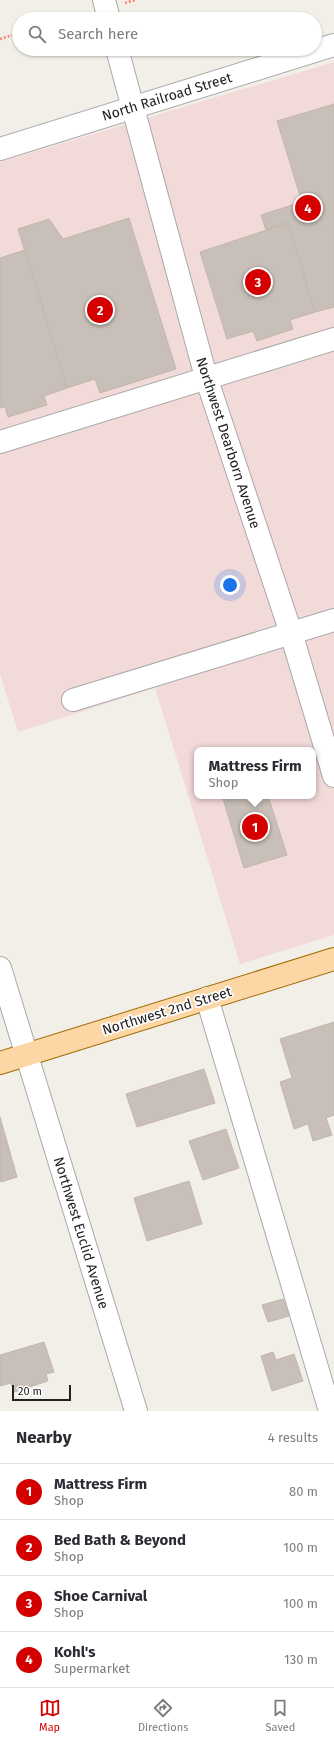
<!DOCTYPE html>
<html lang="en">
<head>
<meta charset="utf-8">
<style>
  :root { --surface:#fff; --page:#f7f7f7; --text:#2b2b33; --muted:#7c7c81; --line:#e1e1e2; --accent:#d40000 }
  body { margin:0; font-family:"Fira Sans",sans-serif; background:var(--page); color:var(--text) }
  .scale { position:absolute; left:12px; bottom:10px; width:59px; box-sizing:border-box; padding-left:4px; border:2px solid #222; border-top:0; font-size:11px; line-height:14px; white-space:nowrap; color:#222; -webkit-text-stroke:3px #fff; paint-order:stroke }
  .you { position:absolute; left:230px; top:585px; width:14px; height:14px; margin:-10px; border:3px solid #fff; border-radius:50%; background:#1a73e8; box-shadow:0 0 0 6px #1a73e833 }
  .badge { display:grid; place-items:center; width:26px; height:26px; border-radius:50%; background:var(--accent); color:#fff; font-size:13px; font-weight:700 }
  .pin { position:absolute; translate:-50% -50%; border:2px solid #fff; box-shadow:0 1px 4px #0006 }
  .popup { position:absolute; left:194px; top:747px; width:122px; height:52px; box-sizing:border-box; display:grid; place-content:center; border-radius:8px; background:var(--surface); filter:drop-shadow(0 1px 3px #0005); font-size:13px; white-space:nowrap; color:var(--muted) }
  .popup b { font-size:15px; color:var(--text) }
  .popup::after { content:''; position:absolute; left:50%; top:100%; margin-left:-8px; border:8px solid transparent; border-top-color:var(--surface) }
  .list { margin:0; padding:0; list-style:none }
  h2 { display:flex; justify-content:space-between; align-items:center; height:52px; margin:0; padding:0 16px; font-size:17px }
  h2 small { font-size:13px; font-weight:400; color:var(--muted) }
  .list li { display:grid; grid-template-columns:26px 1fr auto; gap:12px; align-items:center; box-sizing:border-box; height:56px; padding:0 16px; border-top:1px solid var(--line) }
  .list b { display:block; font-size:15px; white-space:nowrap }
  .list p { margin:0; font-size:13px; white-space:nowrap; color:var(--muted) }
  .list em { font-size:13px; font-style:normal; color:var(--muted) }
  .icon { flex:none; width:22px; height:22px; fill:none; stroke:currentColor; stroke-width:2; stroke-linecap:round; stroke-linejoin:round }
  .map { position:relative; flex:none; width:334px; height:1411px; overflow:hidden }
  .search { position:absolute; background:var(--surface); box-shadow:0 1px 3px #0004; left:12px; right:12px; top:12px; height:44px; display:flex; align-items:center; gap:10px; box-sizing:border-box; padding:0 14px; border-radius:22px; color:var(--muted); font-size:15px }
  .sheet { height:276px; background:var(--surface) }
  nav { display:flex; justify-content:space-around; align-items:center; box-sizing:border-box; height:56px; border-top:1px solid var(--line); background:var(--surface); font-size:11px; color:var(--muted) }
  nav a { display:grid; justify-items:center; gap:2px }
  nav .on { color:var(--accent) }
  .map>svg:first-child { display:block }
  .commercial { fill:#f2dad9; fill-rule:evenodd }
  .building { fill:#c7bfb8; stroke:#c4b6ab }
  .lines { fill:none; stroke-linecap:round; stroke-linejoin:round }
  .minor-casing { stroke:#a9a9a9; stroke-width:24 }
  .major-casing { stroke:#a06b00; stroke-width:24 }
  .path { stroke:#fa8072; stroke-width:2.5; stroke-dasharray:2 2; stroke-linecap:butt }
  .minor { stroke:#fff; stroke-width:22 }
  .major { stroke:#fcd6a4; stroke-width:22 }
  .labels { text-anchor:middle; dominant-baseline:central; stroke-width:3.5; stroke-linejoin:round; paint-order:stroke }
  .street-label { font-size:14px; fill:#222; stroke:#fff }
</style>
</head>
<body>
<div class="map">
<svg width="334" height="1411" viewBox="0 0 334 1411">
  <rect width="100%" height="100%" fill="#f2efe9"/>
  <path class="commercial" d="M334 62V935L240 964 155 688 18 732 0 674V162ZM197 750H313V796H197Z"/>
  <g class="building">
    <path d="M334 104V307L315 312 288 223 266 230 261 215 302 202 277 121Z"/>
    <path d="M129 218 176 369 100 393 95 379 67 388 18 229 49 219 63 239Z"/>
    <path d="M288 223 315 312 290 320 293 329 257 341 253 331 227 339 200 252Z"/>
    <path d="M25 250 67 388 44 396 47 405 8 417 5 407 0 408V258Z"/>
    <path d="M233 796H268L287 855 244 868 223 799Z"/>
    <path d="M334 1022V1115L326 1118 332 1135 313 1141 308 1124 294 1129 280 1082 292 1078 280 1039Z"/>
    <path d="M204 1069 215 1103 137 1127 126 1094Z"/>
    <path d="M0 1117 17 1177 1 1182 0 1177Z"/>
    <path d="M226 1129 239 1168 203 1180 189 1141Z"/>
    <path d="M189 1181 202 1224 147 1241 134 1198Z"/>
    <path d="M283 1299 289 1316 268 1322 262 1305Z"/>
    <path d="M44 1342 54 1372 46 1374 48 1381 14 1392 11 1383 0 1386V1355Z"/>
    <path d="M273 1352 276 1360 294 1354 303 1381 272 1391 261 1356Z"/>
  </g>
  <g class="lines">
    <defs>
      <g id="minor">
        <path d="M104 0 109 19"/>
        <path d="M117 49 206 377 291 633 334 776"/>
        <path d="M0 149 334 45"/>
        <path d="M0 442 334 339"/>
        <path d="M73 700 334 620"/>
        <path d="M0 968 136 1411"/>
        <path d="M207 998 330 1411"/>
      </g>
      <path id="major" d="M0 1063 334 959"/>
    </defs>
    <use href="#minor" class="minor-casing"/>
    <use href="#major" class="major-casing"/>
    <g class="path">
      <path d="M125 3 135 0"/>
      <path d="M69 19 86 14"/>
      <path d="M0 39 19 33"/>
    </g>
    <use href="#minor" class="minor"/>
    <use href="#major" class="major"/>
  </g>
  <g class="labels">
    <g class="street-label">
      <text transform="translate(167 97) rotate(-17)">North Railroad Street</text>
      <text transform="translate(228 443) rotate(72)">Northwest Dearborn Avenue</text>
      <text transform="translate(167 1011) rotate(-17)">Northwest 2nd Street</text>
      <text transform="translate(81 1233) rotate(73)">Northwest Euclid Avenue</text>
    </g>
  </g>
</svg>
<div class="scale">20 m</div>
<div class="you"></div>
<div class="pin badge" style="left:255px;top:827px">1</div>
<div class="popup"><b>Mattress Firm</b>Shop</div>
<div class="pin badge" style="left:100px;top:310px">2</div>
<div class="pin badge" style="left:258px;top:282px">3</div>
<div class="pin badge" style="left:308px;top:208px">4</div>
<div class="search"><svg class="icon" aria-label="search" viewBox="0 0 24 24"><circle cx="10" cy="10" r="6"/><path d="M15 15l6 6"/></svg>Search here</div>
</div>
<section class="sheet">
<h2>Nearby<small>4 results</small></h2>
<ul class="list">
<li><span class="badge">1</span><div><b>Mattress Firm</b><p>Shop</p></div><em>80 m</em></li>
<li><span class="badge">2</span><div><b>Bed Bath &amp; Beyond</b><p>Shop</p></div><em>100 m</em></li>
<li><span class="badge">3</span><div><b>Shoe Carnival</b><p>Shop</p></div><em>100 m</em></li>
<li><span class="badge">4</span><div><b>Kohl's</b><p>Supermarket</p></div><em>130 m</em></li>
</ul>
</section>
<nav>
<a class="on"><svg class="icon" aria-label="map" viewBox="0 0 24 24"><path d="M3 6l6-2 6 2 6-2v14l-6 2-6-2-6 2zM9 4v14M15 6v14"/></svg>Map</a>
<a><svg class="icon" aria-label="directions" viewBox="0 0 24 24"><path d="M12 3l9 9-9 9-9-9zM9 14v-3h6M13 9l2 2-2 2"/></svg>Directions</a>
<a><svg class="icon" aria-label="saved" viewBox="0 0 24 24"><path d="M7 4h10v16l-5-4-5 4z"/></svg>Saved</a>
</nav>
</body>
</html>
